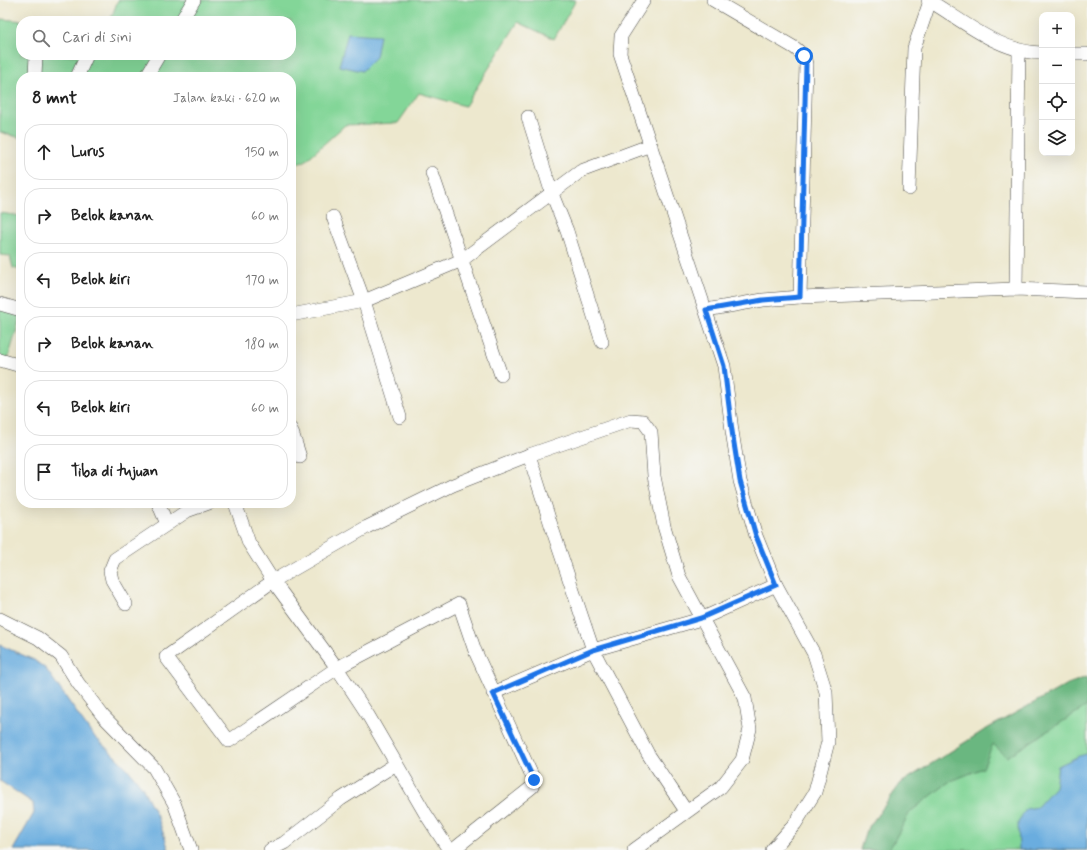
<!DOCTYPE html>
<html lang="id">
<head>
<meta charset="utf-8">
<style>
  :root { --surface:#fff; --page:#f2f2f2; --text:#222; --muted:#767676; --line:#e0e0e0 }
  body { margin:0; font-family:Mynerve,sans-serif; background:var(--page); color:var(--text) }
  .controls { position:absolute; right:12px; top:12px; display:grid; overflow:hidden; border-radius:8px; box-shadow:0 4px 16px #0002 }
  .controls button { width:36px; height:36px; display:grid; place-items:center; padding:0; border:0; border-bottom:1px solid var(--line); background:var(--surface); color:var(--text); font:20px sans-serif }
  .stop { position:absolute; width:12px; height:12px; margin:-9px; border:3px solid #1a73e8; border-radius:50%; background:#fff }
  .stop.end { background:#1a73e8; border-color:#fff; box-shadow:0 1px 4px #0008 }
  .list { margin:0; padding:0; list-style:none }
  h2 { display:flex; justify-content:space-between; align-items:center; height:52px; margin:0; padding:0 16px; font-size:17px }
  h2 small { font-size:13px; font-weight:400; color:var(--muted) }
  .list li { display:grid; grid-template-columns:26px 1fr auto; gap:12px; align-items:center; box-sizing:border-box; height:56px; margin:0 8px 8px; padding:0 8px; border:1px solid var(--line); border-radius:16px }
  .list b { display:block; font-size:15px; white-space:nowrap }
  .list em { font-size:13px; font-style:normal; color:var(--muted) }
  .icon { flex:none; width:22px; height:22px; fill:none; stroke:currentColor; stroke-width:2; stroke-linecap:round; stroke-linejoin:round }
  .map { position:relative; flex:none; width:1087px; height:850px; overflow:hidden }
  .search { position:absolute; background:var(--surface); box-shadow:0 4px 16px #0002; left:16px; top:16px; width:280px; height:44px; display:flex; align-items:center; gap:10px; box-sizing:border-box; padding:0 14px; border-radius:16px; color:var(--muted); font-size:15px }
  .panel { position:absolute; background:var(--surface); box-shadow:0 4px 16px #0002; left:16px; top:72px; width:280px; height:436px; border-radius:16px }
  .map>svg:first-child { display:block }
  .green { fill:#83d698; stroke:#578062 }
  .forest { fill:#6ab780; stroke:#4a7156 }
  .water { fill:#6baddf; stroke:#4b6c85 }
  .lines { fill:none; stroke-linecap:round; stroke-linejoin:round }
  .minor-casing { stroke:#484743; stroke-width:14 }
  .minor { stroke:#fff; stroke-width:13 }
  .route { stroke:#1a73e8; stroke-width:5 }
</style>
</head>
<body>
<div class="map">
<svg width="1087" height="850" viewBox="0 0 1087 850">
  <rect width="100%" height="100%" fill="#f6f6f2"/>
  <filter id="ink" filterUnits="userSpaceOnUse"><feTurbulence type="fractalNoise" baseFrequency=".025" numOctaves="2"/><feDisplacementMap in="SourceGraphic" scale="8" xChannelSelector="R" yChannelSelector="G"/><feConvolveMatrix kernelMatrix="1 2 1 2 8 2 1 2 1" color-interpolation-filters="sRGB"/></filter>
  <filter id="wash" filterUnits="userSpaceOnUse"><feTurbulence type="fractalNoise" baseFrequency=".012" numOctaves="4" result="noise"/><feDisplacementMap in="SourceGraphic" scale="16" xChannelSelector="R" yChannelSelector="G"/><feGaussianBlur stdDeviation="0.9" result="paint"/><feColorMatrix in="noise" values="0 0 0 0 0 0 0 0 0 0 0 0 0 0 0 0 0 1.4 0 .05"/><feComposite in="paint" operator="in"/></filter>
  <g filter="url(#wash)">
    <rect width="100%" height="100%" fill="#ede8ce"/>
    <g class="green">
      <path d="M118 0H576L554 39 518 22 465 106 419 93 398 123 345 125 304 162 291 165V77H21V138L0 132V19L25 21H21V55H291V21H110Z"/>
      <path d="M0 213 21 216V270L13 268 10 256 0 255Z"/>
      <path d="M0 308 21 315 8 359 0 357Z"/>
      <path d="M1087 677V850H860L866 831 901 783 983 731 1068 684Z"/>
    </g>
    <path class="forest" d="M1087 677V706L1007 757 993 744 983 768 949 782 910 812 889 850H860L866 831 901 783 983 731 1068 684Z"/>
    <g class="water">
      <path d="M348 33 380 35 376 57 362 71 339 66Z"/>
      <path d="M0 645 34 660 46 669 91 733 127 768 142 787 158 818 169 850H13L34 813 33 803 0 781Z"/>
      <path d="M1087 754V850H1019L1018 823 1026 809 1037 807 1055 787 1058 766 1079 756Z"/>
    </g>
  </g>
  <g filter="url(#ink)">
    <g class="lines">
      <defs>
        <g id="minor">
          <path d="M644 0 621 36 620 54 724 366 732 431 740 481 756 536 776 585 814 654 826 692 828 742 815 792 795 824 772 850"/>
          <path d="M713 0 795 48 804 56 806 64 800 297"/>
          <path d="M928 0C964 21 998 52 1042 53"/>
          <path d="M181 21 194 0"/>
          <path d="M1072 54H1087"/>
          <path d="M35 77 36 55"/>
          <path d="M77 77 87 55"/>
          <path d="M146 77 159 55"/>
          <path d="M528 117 552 194 567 231 602 342"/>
          <path d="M432 173 501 375"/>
          <path d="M909 189 914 48 930 1"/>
          <path d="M333 217 364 301 400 417"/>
          <path d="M1016 289 1019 51"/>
          <path d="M0 304 21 310"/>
          <path d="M706 310 763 300 800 297 1016 289 1087 292"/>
          <path d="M291 315 364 301 462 260 581 171 651 145"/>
          <path d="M0 360 21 366"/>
          <path d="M291 429 300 457"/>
          <path d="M529 455 551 525 593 650 648 754 686 811"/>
          <path d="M158 503 167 524"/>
          <path d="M235 503 249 543 273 581 337 668 368 715 425 813 449 850"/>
          <path d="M126 604 112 580 110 571 115 559 187 511 209 503"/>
          <path d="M0 619 38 638 61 656 78 683 103 716 154 768 174 803 191 850"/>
          <path d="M493 693 593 650 701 619 776 585"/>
          <path d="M270 850 284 843 341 799 396 764"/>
          <path d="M453 850 532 787 534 780 475 651 459 604 337 668 229 741 166 657 273 581 367 527 453 485 529 455 631 420 643 421 651 432 654 476 664 526 679 576 745 698 750 729 742 760 721 787 634 850"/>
        </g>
      </defs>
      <use href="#minor" class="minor-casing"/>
      <use href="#minor" class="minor"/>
    </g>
  </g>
  <g class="lines" filter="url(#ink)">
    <path class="route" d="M534 780 493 693 593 650 701 618 776 585 756 536 740 481 732 431 724 366 706 310 763 300 800 297 806 64 804 56"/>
  </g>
</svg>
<div class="controls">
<button>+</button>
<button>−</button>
<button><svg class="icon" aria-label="locate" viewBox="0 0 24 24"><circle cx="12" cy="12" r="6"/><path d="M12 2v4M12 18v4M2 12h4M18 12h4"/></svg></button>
<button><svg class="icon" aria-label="layers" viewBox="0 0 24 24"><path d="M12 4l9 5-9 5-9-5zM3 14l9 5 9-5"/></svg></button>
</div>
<div class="stop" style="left:804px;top:56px"></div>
<div class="stop end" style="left:534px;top:780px"></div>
<div class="search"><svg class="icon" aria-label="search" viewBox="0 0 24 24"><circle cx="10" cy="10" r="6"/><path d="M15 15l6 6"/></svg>Cari di sini</div>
<section class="panel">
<h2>8 mnt<small>Jalan kaki · 620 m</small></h2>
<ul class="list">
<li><svg class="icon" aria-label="ahead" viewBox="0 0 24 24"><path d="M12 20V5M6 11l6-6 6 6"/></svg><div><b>Lurus</b></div><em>150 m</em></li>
<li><svg class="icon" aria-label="right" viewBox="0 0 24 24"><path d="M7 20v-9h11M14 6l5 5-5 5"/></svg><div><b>Belok kanan</b></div><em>60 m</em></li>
<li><svg class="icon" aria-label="left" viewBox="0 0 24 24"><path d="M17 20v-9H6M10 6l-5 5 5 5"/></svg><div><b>Belok kiri</b></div><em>170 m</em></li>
<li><svg class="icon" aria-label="right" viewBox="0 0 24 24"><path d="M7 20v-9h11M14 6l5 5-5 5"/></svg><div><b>Belok kanan</b></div><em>180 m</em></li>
<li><svg class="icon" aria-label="left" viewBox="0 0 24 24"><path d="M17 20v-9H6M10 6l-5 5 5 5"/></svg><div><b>Belok kiri</b></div><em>60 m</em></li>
<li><svg class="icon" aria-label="arrive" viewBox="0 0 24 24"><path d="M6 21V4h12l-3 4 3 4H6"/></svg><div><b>Tiba di tujuan</b></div></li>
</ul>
</section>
</div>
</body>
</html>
